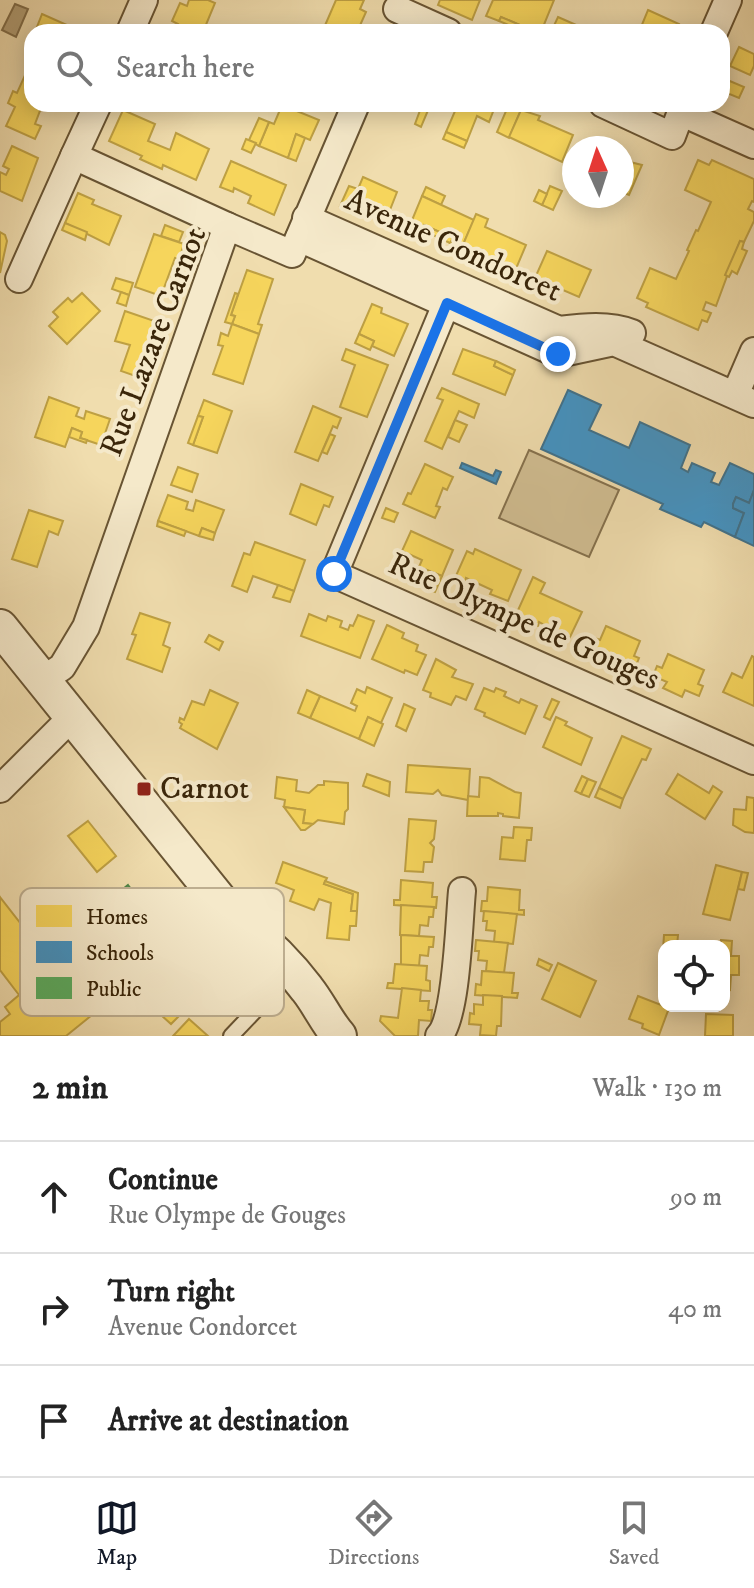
<!DOCTYPE html>
<html lang="en">
<head>
<meta charset="utf-8">
<style>
  :root { --surface:#fff; --page:#f2f2f2; --text:#222; --muted:#767676; --line:#e0e0e0; --accent:#111827 }
  body { margin:0; font-family:"IM FELL DW Pica",serif; background:var(--page); color:var(--text) }
  .controls { position:absolute; right:24px; bottom:24px; display:grid; overflow:hidden; border-radius:16px; box-shadow:0 4px 20px #0003 }
  .controls button { width:72px; height:72px; display:grid; place-items:center; padding:0; border:0; border-bottom:2px solid var(--line); background:var(--surface); color:var(--text); font:40px sans-serif }
  .compass { position:absolute; left:562px; top:136px; width:72px; height:72px; border-radius:50%; background:var(--surface); box-shadow:0 4px 20px #0003; rotate:357deg }
  .stop { position:absolute; width:24px; height:24px; margin:-18px; border:6px solid #1a73e8; border-radius:50%; background:#fff }
  .stop.end { background:#1a73e8; border-color:#fff; box-shadow:0 2px 8px #0008 }
  .list { margin:0; padding:0; list-style:none }
  h2 { display:flex; justify-content:space-between; align-items:center; height:104px; margin:0; padding:0 32px; font-size:34px }
  h2 small { font-size:26px; font-weight:400; color:var(--muted) }
  .list li { display:grid; grid-template-columns:52px 1fr auto; gap:24px; align-items:center; box-sizing:border-box; height:112px; padding:0 32px; border-top:2px solid var(--line) }
  .list b { display:block; font-size:30px; white-space:nowrap }
  .list p { margin:0; font-size:26px; white-space:nowrap; color:var(--muted) }
  .list em { font-size:26px; font-style:normal; color:var(--muted) }
  .icon { flex:none; width:44px; height:44px; fill:none; stroke:currentColor; stroke-width:2; stroke-linecap:round; stroke-linejoin:round }
  .map { position:relative; flex:none; width:754px; height:1036px; overflow:hidden }
  .search { position:absolute; background:var(--surface); box-shadow:0 4px 20px #0003; left:24px; right:24px; top:24px; height:88px; display:flex; align-items:center; gap:20px; box-sizing:border-box; padding:0 28px; border-radius:24px; color:var(--muted); font-size:30px }
  .sheet { height:440px; background:var(--surface) }
  nav { display:flex; justify-content:space-around; align-items:center; box-sizing:border-box; height:112px; border-top:2px solid var(--line); background:var(--surface); font-size:22px; color:var(--muted) }
  nav a { display:grid; justify-items:center; gap:4px }
  nav .on { color:var(--accent) }
  .map>svg:first-child { display:block }
  .green { fill:#d1be92; stroke:#86724e; stroke-width:2 }
  .water { fill:#b29f76; stroke:#826f4b; stroke-width:2 }
  .homes { fill:#f6d55c; stroke:#bea043; stroke-width:2 }
  .schools { fill:#4393c3; stroke:#40728c; stroke-width:2 }
  .public { fill:#5aae61; stroke:#508547; stroke-width:2 }
  .lines { fill:none; stroke-linecap:round; stroke-linejoin:round }
  .service-casing { stroke:#685433; stroke-width:18 }
  .minor-casing { stroke:#685433; stroke-width:30 }
  .tertiary-casing { stroke:#685433; stroke-width:38 }
  .service { stroke:#f5e9ca; stroke-width:14 }
  .minor { stroke:#f5e9ca; stroke-width:26 }
  .tertiary { stroke:#f5e9ca; stroke-width:34 }
  .route { stroke:#1a73e8; stroke-width:10 }
  .poi-dot { fill:#8f2418; stroke:#f5e9ca; stroke-width:3 }
  .labels { text-anchor:middle; dominant-baseline:central; stroke-width:8; stroke-linejoin:round; paint-order:stroke }
  .street-label { font-size:32px; fill:#3a260a; stroke:#f5e9ca }
  .poi-label { font-size:32px; fill:#3a260a; stroke:#f5e9ca; text-anchor:start }
  .key { fill:#f5e9ca; stroke:#bdae90; stroke-width:2 }
  .key-label { font-size:22px; fill:#3a260a }
</style>
</head>
<body>
<div class="map">
<svg width="754" height="1036" viewBox="0 0 754 1036">
  <rect width="100%" height="100%" fill="#f0ddae"/>
  <filter id="stains"><feTurbulence type="fractalNoise" baseFrequency=".0025" numOctaves="4"/><feColorMatrix values="0 0 0 0 .2 0 0 0 0 .09 0 0 0 0 .02 0 0 0 .5 -.17"/></filter>
  <radialGradient id="worn" r=".72"><stop offset=".6" stop-color="#630" stop-opacity="0"/><stop offset="1" stop-color="#630" stop-opacity=".3"/></radialGradient>
  <path class="green" d="M529 450 619 490 589 557 499 518Z"/>
  <path class="water" d="M15 4 28 9 16 37 2 30Z"/>
  <g class="homes">
    <path d="M189 0H208L215 3 203 32H175L178 24 172 21 180 3 187 6Z"/>
    <path d="M336 0H364L360 9 366 12 358 30 352 28 350 32H328L323 30Z"/>
    <path d="M440 0H480L472 20 438 5Z"/>
    <path d="M493 0H554L541 32H528L519 28 520 25 501 17 499 21 486 16Z"/>
    <path d="M648 10 679 24 676 32H643L645 29 641 27Z"/>
    <path d="M42 14 76 29 75 32H35Z"/>
    <path d="M501 17 520 25 518 29 499 21Z"/>
    <path d="M558 17 592 32H551Z"/>
    <path d="M739 47 754 54V66L750 75 730 66Z"/>
    <path d="M26 73 32 76V104H39L38 107 41 108 35 124 41 126 35 139 6 126 15 107 8 103 13 91 17 93Z"/>
    <path d="M725 79 744 87 739 98 722 91Z"/>
    <path d="M458 104H496L489 122 477 116 467 141 446 132Z"/>
    <path d="M509 104 521 110 509 138 497 132Z"/>
    <path d="M282 105 319 120 310 140 296 134 288 158 259 146 269 122 274 124Z"/>
    <path d="M422 105 429 108 421 127 415 124Z"/>
    <path d="M123 110 155 124 148 141 170 150 176 133 209 149 196 180 163 165 162 169 140 159 142 156 109 141Z"/>
    <path d="M521 110 540 116 538 120 573 135 562 162 509 137Z"/>
    <path d="M259 118 269 122 259 146 249 140Z"/>
    <path d="M446 132 467 141 464 148 443 139Z"/>
    <path d="M296 134 305 138 296 161 288 158Z"/>
    <path d="M246 139 256 143 251 153 242 149Z"/>
    <path d="M12 146 38 158 22 201 0 191V172L6 175 9 169 3 166Z"/>
    <path d="M622 160 642 165 629 195 622 192Z"/>
    <path d="M698 160 709 165 712 160 754 179V202L752 201 748 209 754 212V221L744 242 740 241 716 306 706 302 703 310 711 313 707 322 702 320 698 330 646 307 648 303 637 298 650 268 676 279 689 251 687 250 696 230 698 231 711 202 685 190Z"/>
    <path d="M231 161 286 185 274 215 248 203 251 196 234 188 233 192 220 187Z"/>
    <path d="M363 177 397 192 386 220 351 206 350 210 340 206 349 186 358 189Z"/>
    <path d="M550 186 562 191 553 210 542 205Z"/>
    <path d="M426 187 445 196 441 205 422 196Z"/>
    <path d="M539 190 547 194 542 205 534 201Z"/>
    <path d="M78 193 94 200 92 204 121 216 109 245 65 223Z"/>
    <path d="M422 196 474 220 462 247 450 243 453 238 424 225 422 230 410 225Z"/>
    <path d="M476 214 488 219 485 227 526 245 515 271 462 247Z"/>
    <path d="M65 223 87 232 85 240 62 230Z"/>
    <path d="M165 225 183 232 179 242 161 236Z"/>
    <path d="M424 225 453 238 450 243 422 230Z"/>
    <path d="M0 232 5 235 7 241 0 273Z"/>
    <path d="M154 234 184 244 179 259 175 258 161 296 135 287Z"/>
    <path d="M740 241 744 242 742 249 747 251 737 274 732 271 729 277 725 275Z"/>
    <path d="M547 251 591 270 579 297 535 278Z"/>
    <path d="M472 252 493 261 491 265 470 256Z"/>
    <path d="M247 270 273 279 258 324 262 325 259 334 232 324 235 316 231 315Z"/>
    <path d="M116 278 133 283 129 295 112 289Z"/>
    <path d="M121 292 129 295 126 306 117 303Z"/>
    <path d="M82 293 100 311 67 344 49 326 58 317 53 312 68 298 72 302Z"/>
    <path d="M235 293 238 294 231 315 235 316 232 324 225 322Z"/>
    <path d="M372 304 382 308 381 313 408 324 394 356 372 346 374 341 359 334Z"/>
    <path d="M125 311 166 325 161 339 151 336 146 351 156 354 147 380 121 371 130 345 115 341Z"/>
    <path d="M232 324 259 334 243 384 213 374 223 346 218 345 221 333 228 336Z"/>
    <path d="M359 334 374 341 370 350 355 343Z"/>
    <path d="M346 349 388 365 367 417 340 407 355 365 342 360Z"/>
    <path d="M463 349 496 361 494 366 513 375 505 395 453 374Z"/>
    <path d="M496 361 515 370 513 375 494 366Z"/>
    <path d="M442 388 479 404 474 418 459 411 442 449 425 441 443 400 437 398Z"/>
    <path d="M49 397 79 408 76 416 84 419 86 411 110 419 101 445 80 438 82 432 72 428 65 447 35 437Z"/>
    <path d="M204 400 232 411 217 453 193 445 203 417 198 416Z"/>
    <path d="M313 406 341 418 337 428 333 426 318 461 295 452Z"/>
    <path d="M198 416 203 417 193 445 188 443Z"/>
    <path d="M455 420 467 425 459 442 448 437Z"/>
    <path d="M72 428 82 432 80 438 87 440 86 443 69 437Z"/>
    <path d="M330 434 335 436 327 454 322 452Z"/>
    <path d="M425 464 453 477 447 490 443 488 436 506 440 507 435 518 403 504 408 493 411 494Z"/>
    <path d="M178 467 198 474 192 492 171 485Z"/>
    <path d="M301 484 333 497 329 507 324 505 316 525 290 514Z"/>
    <path d="M168 495 188 502 186 509 193 511 196 500 224 510 215 533 202 528 199 536 158 521Z"/>
    <path d="M386 508 398 513 394 522 382 518Z"/>
    <path d="M29 510 63 521 58 535 49 531 37 567 12 559Z"/>
    <path d="M158 521 186 531 184 536 157 526Z"/>
    <path d="M202 528 215 533 213 540 199 536Z"/>
    <path d="M411 531 453 550 442 576 419 567 422 560 402 551Z"/>
    <path d="M255 542 305 560 294 591 253 576 247 592 232 586 244 553 250 555Z"/>
    <path d="M475 549 521 570 508 601 490 594 492 590 466 578 465 582 455 578 467 551 473 554Z"/>
    <path d="M419 567 442 576 435 592 412 582Z"/>
    <path d="M533 577 545 583 540 593 582 612 569 639 539 622 538 626 528 622 527 625 514 619Z"/>
    <path d="M278 585 294 591 290 602 273 597Z"/>
    <path d="M140 613 170 623 163 645 170 648 162 672 127 659 136 635 132 634Z"/>
    <path d="M309 614 326 621 328 616 342 621 340 627 348 630 350 625 353 626 358 615 374 621 360 658 301 636Z"/>
    <path d="M387 625 404 633 402 638 418 645 416 651 426 655 417 675 405 670 404 673 372 659Z"/>
    <path d="M606 626 640 641 634 656 639 658 635 668 622 662 619 669 601 660 604 654 590 648 595 638 600 640Z"/>
    <path d="M209 635 223 642 219 650 205 642Z"/>
    <path d="M668 654 704 670 698 684 703 686 699 696 685 690 682 697 663 688 667 682 653 676 657 666 662 668Z"/>
    <path d="M752 656 754 657V706L723 692 732 673 742 678Z"/>
    <path d="M436 659 456 670 452 677 473 684 466 700 456 696 451 705 430 697 431 693 423 690Z"/>
    <path d="M367 687 392 698 381 723 368 717 359 739 310 718 320 696 355 711 357 706 351 703 357 689 365 693Z"/>
    <path d="M484 688 494 692 496 688 506 692 504 696 519 703 521 699 537 706 525 734 484 716 485 713 475 709Z"/>
    <path d="M210 690 238 703 217 749 180 728 182 724 179 722 180 718 184 720 192 701 204 705Z"/>
    <path d="M307 690 320 696 310 718 298 713Z"/>
    <path d="M552 699 559 702 550 720 544 717Z"/>
    <path d="M404 704 415 709 406 731 396 726Z"/>
    <path d="M368 717 383 724 374 746 359 739Z"/>
    <path d="M556 717 567 722 565 725 592 738 581 765 543 747Z"/>
    <path d="M622 736 651 749 646 760 642 759 623 799 599 788Z"/>
    <path d="M408 765 470 769 468 800 442 795 438 790 433 794 406 792Z"/>
    <path d="M367 774 390 782 389 796 363 786Z"/>
    <path d="M678 774 709 793 713 786 722 792 705 819 666 794Z"/>
    <path d="M582 776 588 779 581 794 575 791Z"/>
    <path d="M277 777 297 780 296 791 309 793 318 785H324V781L348 783V809L345 812 344 824 318 820 313 824 303 823 305 810 284 807 285 800 275 798Z"/>
    <path d="M480 777 489 778 515 792 521 793 519 818 503 816V814L498 813V816H467L468 796 479 797Z"/>
    <path d="M588 779 596 782 589 797 581 794Z"/>
    <path d="M599 788 623 799 620 808 595 797Z"/>
    <path d="M747 797 754 798V833L745 832 733 825 734 809 746 810Z"/>
    <path d="M284 807 305 810 303 823 313 824 305 830H301Z"/>
    <path d="M409 819 436 821 434 839 430 843 434 847 432 862H424L423 872 405 871Z"/>
    <path d="M88 821 116 856 97 872 68 836Z"/>
    <path d="M514 827 532 828 531 840H527L525 861 500 859 502 837 513 838Z"/>
    <path d="M283 862 327 878 324 884 353 894 351 911H357L356 926H350L349 940 327 938 331 903 319 899 314 910 290 901 294 890 276 883Z"/>
    <path d="M716 865 742 872 730 920 703 914Z"/>
    <path d="M742 872 748 873 744 890 738 889Z"/>
    <path d="M401 880 433 883 432 897H437L436 908 394 905V900H400Z"/>
    <path d="M325 881 358 893 357 911H351L353 894 324 884Z"/>
    <path d="M488 887 520 890 519 910H524V915L481 911 482 901H487Z"/>
    <path d="M0 897 92 1015 66 1036H0V1022L10 1014 5 1007 19 995 0 970Z"/>
    <path d="M401 905 434 907 433 917H429L428 926 420 925 419 936 400 935Z"/>
    <path d="M484 911 517 914 513 944 494 942 495 931 486 930 487 921H483Z"/>
    <path d="M401 935 434 937 433 947H429L428 956 420 955 419 966 401 965Z"/>
    <path d="M664 935H678L677 946H664L663 950Z"/>
    <path d="M476 940 508 943 504 973 486 971 487 961 478 960 479 951H475Z"/>
    <path d="M721 940 732 941 731 956H739V975H731L730 990 724 989V946H706H721Z"/>
    <path d="M539 959 552 965 549 971 537 965Z"/>
    <path d="M558 963 596 981 580 1017 542 999Z"/>
    <path d="M395 964 427 966 426 980 430 981V991L387 988 388 983H393Z"/>
    <path d="M482 971 514 973 512 993H518L517 998 475 995 476 984 481 985Z"/>
    <path d="M158 978 188 1007 171 1024 151 1006 149 1008 142 1003 140 1006 135 1002Z"/>
    <path d="M402 988 421 990 420 1001H429L428 1010H432L431 1021 419 1020 418 1036H395L380 1021 381 1016 398 1018Z"/>
    <path d="M483 995 502 996 501 1026H497L496 1036 480 1035 481 1025 469 1024 470 1013 474 1014V1004L483 1005Z"/>
    <path d="M638 996 669 1008 659 1035 642 1028 643 1024 629 1019Z"/>
    <path d="M706 1014 733 1015V1036H705Z"/>
    <path d="M189 1019 208 1036H173Z"/>
  </g>
  <g class="schools">
    <path d="M568 390 601 405 589 430 629 448 640 422 690 445 681 468 688 472 692 463 715 473 711 482 719 485 730 463 754 474V490L749 503 736 497 733 504V508L744 513 735 537 704 522 701 527 660 509 663 504 541 449Z"/>
    <path d="M462 463 493 476 496 470 501 472 496 484 460 468Z"/>
    <path d="M754 490V546L735 537 744 513 733 508V504L736 497 749 503Z"/>
  </g>
  <path class="public" d="M128 885 144 905 114 930 119 938 111 945 104 936 93 938 85 928 90 916Z"/>
  <g class="lines">
    <defs>
      <path id="service" d="M231 1036 292 972"/>
      <g id="minor">
        <path d="M397 9 448 32"/>
        <path d="M130 32 144 0"/>
        <path d="M714 32 728 0"/>
        <path d="M98 104 74 156 227 226"/>
        <path d="M603 104 672 136 684 104"/>
        <path d="M680 112 754 145"/>
        <path d="M306 218 559 330C583 327 609 324 632 333"/>
        <path d="M299 238 558 354 614 342 754 404"/>
        <path d="M19 279 74 156"/>
        <path d="M454 285 334 574 754 761"/>
        <path d="M735 395 754 351"/>
        <path d="M42 680 62 667 86 627 227 226 292 254 356 104"/>
        <path d="M0 789 73 716"/>
        <path d="M439 1036C457 1017 459 921 462 891"/>
      </g>
      <path id="tertiary" d="M0 627 234 918C262 938 286 961 307 989 319 1004 326 1021 339 1036"/>
    </defs>
    <use href="#service" class="service-casing"/>
    <use href="#minor" class="minor-casing"/>
    <use href="#tertiary" class="tertiary-casing"/>
    <use href="#service" class="service"/>
    <use href="#minor" class="minor"/>
    <use href="#tertiary" class="tertiary"/>
  </g>
  <g class="lines">
    <path class="route" d="M334 574 447 303 558 354"/>
  </g>
  <rect class="poi-dot" x="136" y="781" width="16" height="16" rx="4"/>
  <g class="labels">
    <g class="street-label">
      <text transform="translate(453 246) rotate(24)">Avenue Condorcet</text>
      <text transform="translate(154 342) rotate(-69)">Rue Lazare Carnot</text>
      <text transform="translate(524 622) rotate(24)">Rue Olympe de Gouges</text>
    </g>
    <g class="poi-label">
      <text x="160" y="789">Carnot</text>
    </g>
  </g>
  <rect x="20" y="888" width="264" height="128" rx="12" class="key"/>
  <rect x="36" y="905" width="36" height="22" fill="#f6d55c"/>
  <rect x="36" y="941" width="36" height="22" fill="#4393c3"/>
  <rect x="36" y="977" width="36" height="22" fill="#5aae61"/>
  <g class="key-label">
    <text x="86" y="924">Homes</text>
    <text x="86" y="960">Schools</text>
    <text x="86" y="996">Public</text>
  </g>
  <rect width="100%" height="100%" filter="url(#stains)"/>
  <rect width="100%" height="100%" fill="url(#worn)"/>
</svg>
<div class="controls">
<button><svg class="icon" aria-label="locate" viewBox="0 0 24 24"><circle cx="12" cy="12" r="6"/><path d="M12 2v4M12 18v4M2 12h4M18 12h4"/></svg></button>
</div>
<svg class="compass" viewBox="-18 -18 36 36"><path d="M0-13l5 13h-10z" fill="#e53935"/><path d="M0 13l5-13h-10z" fill="#767676"/></svg>
<div class="stop" style="left:334px;top:574px"></div>
<div class="stop end" style="left:558px;top:354px"></div>
<div class="search"><svg class="icon" aria-label="search" viewBox="0 0 24 24"><circle cx="10" cy="10" r="6"/><path d="M15 15l6 6"/></svg>Search here</div>
</div>
<section class="sheet">
<h2>2 min<small>Walk · 130 m</small></h2>
<ul class="list">
<li><svg class="icon" aria-label="ahead" viewBox="0 0 24 24"><path d="M12 20V5M6 11l6-6 6 6"/></svg><div><b>Continue</b><p>Rue Olympe de Gouges</p></div><em>90 m</em></li>
<li><svg class="icon" aria-label="right" viewBox="0 0 24 24"><path d="M7 20v-9h11M14 6l5 5-5 5"/></svg><div><b>Turn right</b><p>Avenue Condorcet</p></div><em>40 m</em></li>
<li><svg class="icon" aria-label="arrive" viewBox="0 0 24 24"><path d="M6 21V4h12l-3 4 3 4H6"/></svg><div><b>Arrive at destination</b></div></li>
</ul>
</section>
<nav>
<a class="on"><svg class="icon" aria-label="map" viewBox="0 0 24 24"><path d="M3 6l6-2 6 2 6-2v14l-6 2-6-2-6 2zM9 4v14M15 6v14"/></svg>Map</a>
<a><svg class="icon" aria-label="directions" viewBox="0 0 24 24"><path d="M12 3l9 9-9 9-9-9zM9 14v-3h6M13 9l2 2-2 2"/></svg>Directions</a>
<a><svg class="icon" aria-label="saved" viewBox="0 0 24 24"><path d="M7 4h10v16l-5-4-5 4z"/></svg>Saved</a>
</nav>
</body>
</html>
